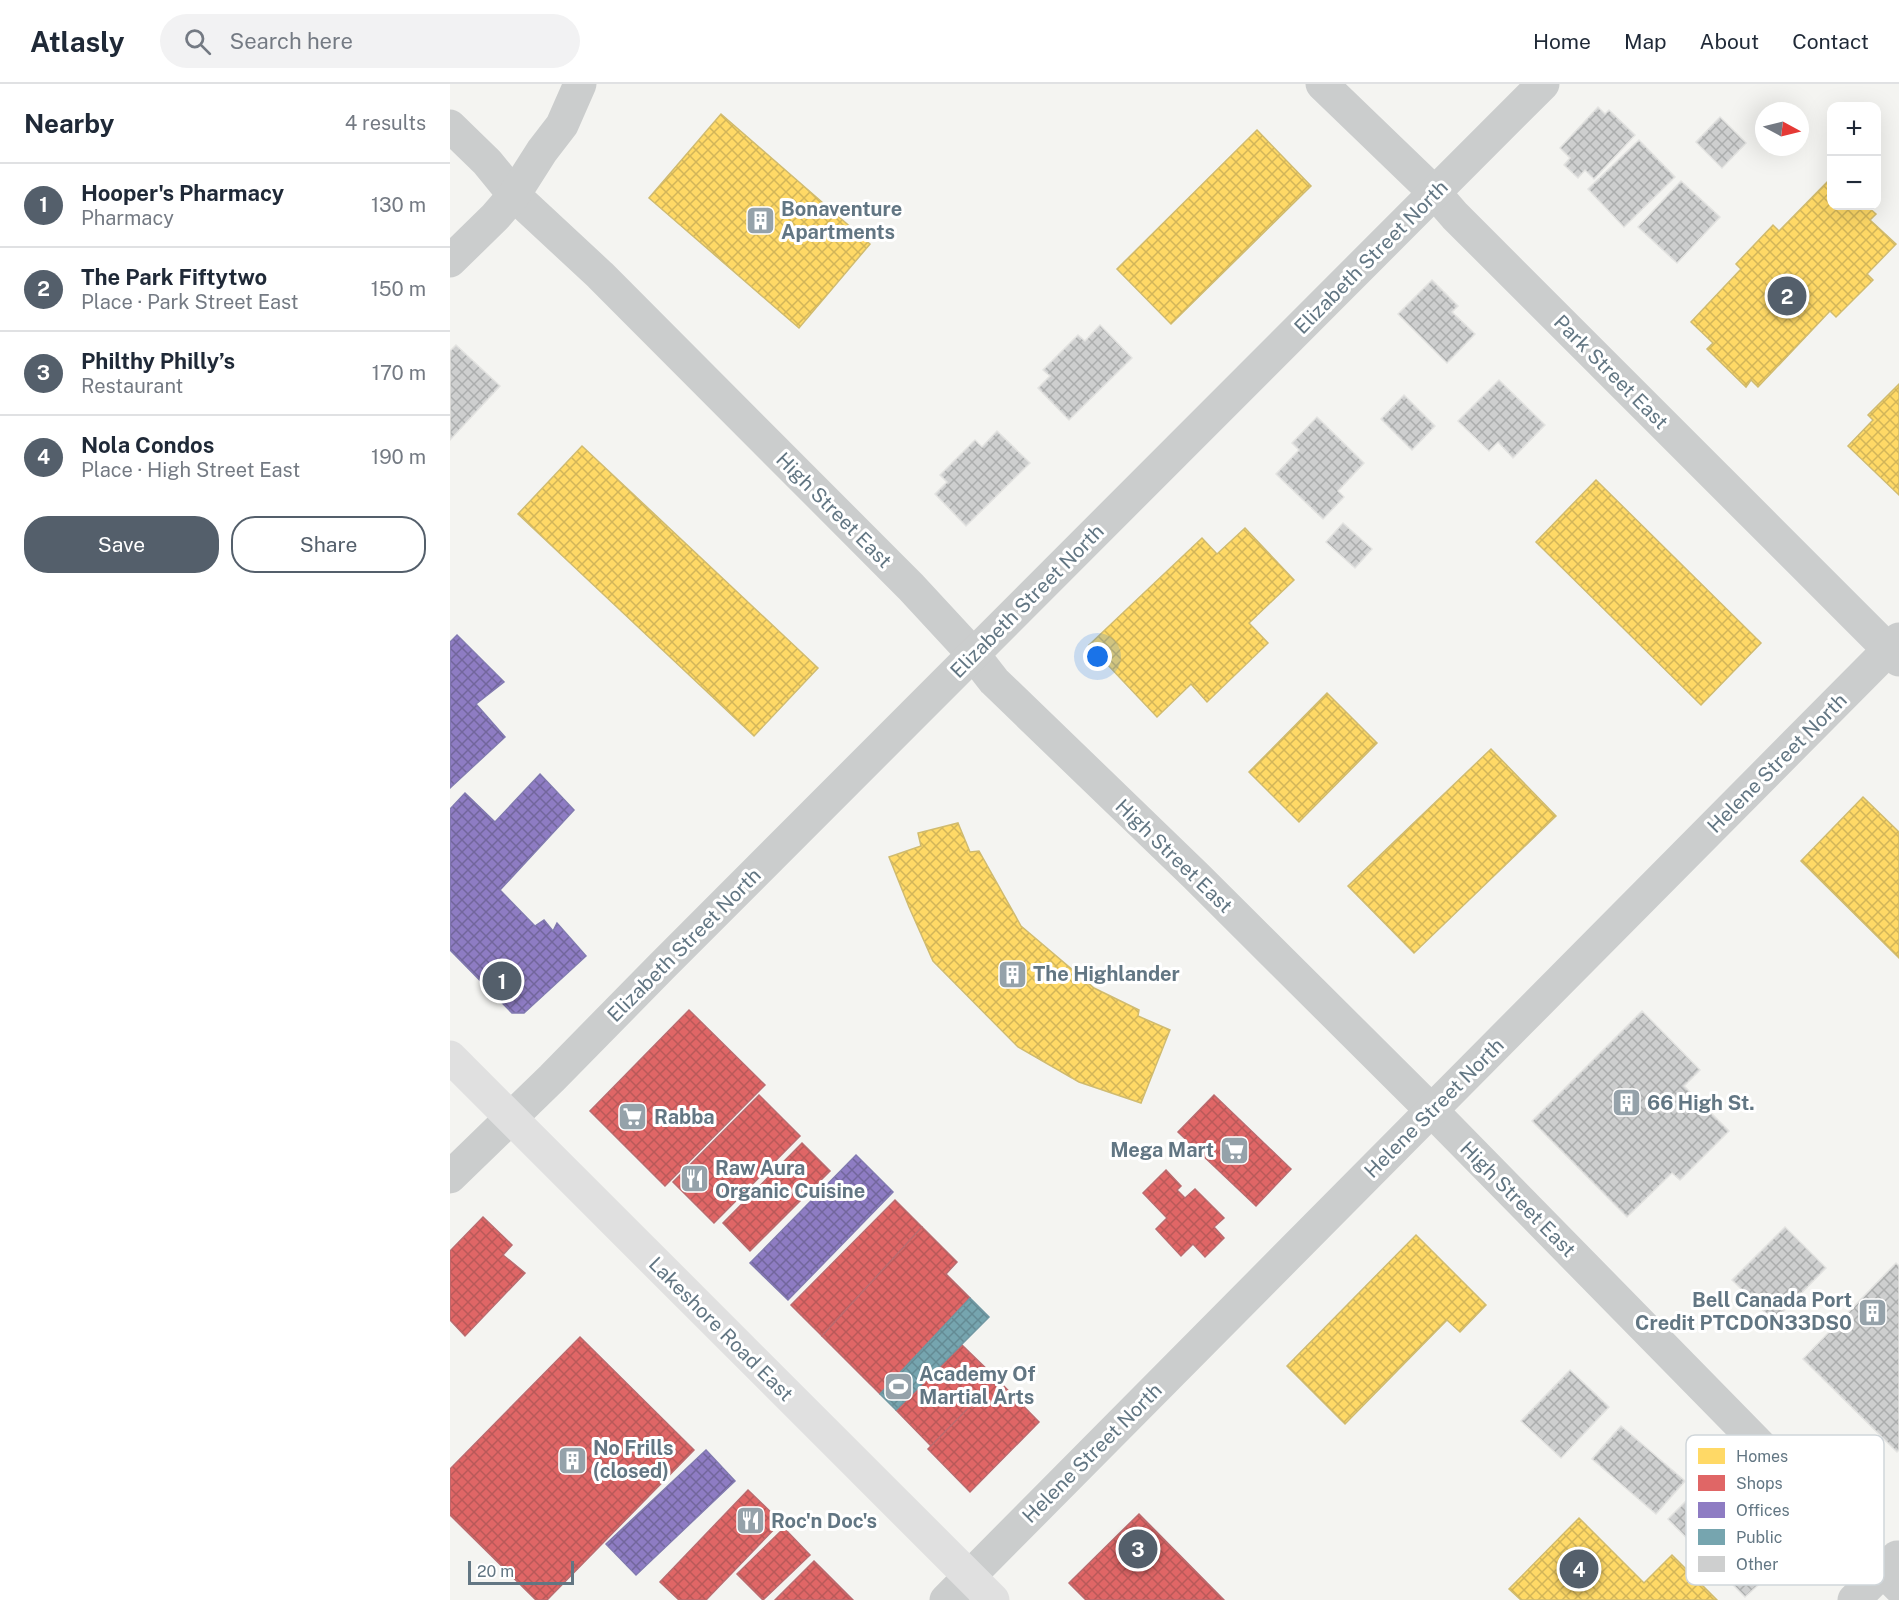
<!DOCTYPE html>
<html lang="en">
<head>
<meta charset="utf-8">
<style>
  :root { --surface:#fff; --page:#f2f2f3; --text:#1f2937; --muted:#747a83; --line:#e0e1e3; --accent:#545f6b }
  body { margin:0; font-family:"Public Sans",sans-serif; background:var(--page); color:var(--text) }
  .controls { position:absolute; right:18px; top:18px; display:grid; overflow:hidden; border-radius:12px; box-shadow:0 6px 24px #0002 }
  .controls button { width:54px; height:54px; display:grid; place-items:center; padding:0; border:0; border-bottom:2px solid var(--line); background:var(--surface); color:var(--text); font:30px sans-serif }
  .compass { position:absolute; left:1305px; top:18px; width:54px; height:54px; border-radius:50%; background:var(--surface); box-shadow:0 6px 24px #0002; rotate:97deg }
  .scale { position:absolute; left:18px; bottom:15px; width:106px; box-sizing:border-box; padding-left:6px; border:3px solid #627683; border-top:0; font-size:16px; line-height:21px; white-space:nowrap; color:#627683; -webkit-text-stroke:4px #fff; paint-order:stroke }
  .you { position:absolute; left:648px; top:573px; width:21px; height:21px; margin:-15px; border:4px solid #fff; border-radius:50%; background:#1a73e8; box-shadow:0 0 0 9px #1a73e833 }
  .badge { display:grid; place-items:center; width:39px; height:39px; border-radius:50%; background:var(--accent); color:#fff; font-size:20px; font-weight:700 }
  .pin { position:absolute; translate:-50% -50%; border:3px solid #fff; box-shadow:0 2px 6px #0006 }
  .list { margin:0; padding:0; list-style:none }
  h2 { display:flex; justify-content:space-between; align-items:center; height:78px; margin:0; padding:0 24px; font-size:26px }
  h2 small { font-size:20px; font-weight:400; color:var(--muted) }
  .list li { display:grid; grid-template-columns:39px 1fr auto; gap:18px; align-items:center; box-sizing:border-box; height:84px; padding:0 24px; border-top:2px solid var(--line) }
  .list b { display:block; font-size:22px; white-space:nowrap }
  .list p { margin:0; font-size:20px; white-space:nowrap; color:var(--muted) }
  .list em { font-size:20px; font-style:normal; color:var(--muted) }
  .actions { display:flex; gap:12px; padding:18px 24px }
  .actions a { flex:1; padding:14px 0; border:2px solid var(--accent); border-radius:24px; text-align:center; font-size:21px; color:var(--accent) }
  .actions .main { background:var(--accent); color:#fff }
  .icon { flex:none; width:33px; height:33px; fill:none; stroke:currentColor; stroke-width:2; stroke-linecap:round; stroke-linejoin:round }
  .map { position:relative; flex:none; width:1449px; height:1516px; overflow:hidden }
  header { display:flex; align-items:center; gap:36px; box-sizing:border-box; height:84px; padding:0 30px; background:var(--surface); border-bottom:2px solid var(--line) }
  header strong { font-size:28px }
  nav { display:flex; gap:33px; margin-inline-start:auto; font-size:21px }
  .search { width:420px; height:54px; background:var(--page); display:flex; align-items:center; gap:15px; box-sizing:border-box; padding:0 21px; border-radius:33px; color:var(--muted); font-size:22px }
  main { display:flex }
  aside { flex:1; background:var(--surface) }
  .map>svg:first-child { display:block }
  .homes { fill:url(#homes-cross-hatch); stroke:#d0bb6f; stroke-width:1.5 }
  .shops { fill:url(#shops-cross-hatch); stroke:#ba6b6f; stroke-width:1.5 }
  .offices { fill:url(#offices-cross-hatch); stroke:#817ab0; stroke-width:1.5 }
  .public { fill:url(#public-cross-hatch); stroke:#7097a2; stroke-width:1.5 }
  .building { fill:url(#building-cross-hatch); stroke:#e3e3e1; stroke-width:1.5 }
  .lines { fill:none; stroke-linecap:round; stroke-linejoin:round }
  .minor { stroke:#cbcdcd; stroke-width:33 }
  .major { stroke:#e0e0e0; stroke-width:33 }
  .labels { text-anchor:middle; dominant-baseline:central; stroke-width:6; stroke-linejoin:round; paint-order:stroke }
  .poi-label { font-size:20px; font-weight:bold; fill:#627683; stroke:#fff; text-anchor:start }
  .street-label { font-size:20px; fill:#627683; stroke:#fff }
  .key { fill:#fff; stroke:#d0d6da; stroke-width:1.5 }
  .key-label { font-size:16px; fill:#627683 }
</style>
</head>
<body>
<header>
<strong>Atlasly</strong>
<div class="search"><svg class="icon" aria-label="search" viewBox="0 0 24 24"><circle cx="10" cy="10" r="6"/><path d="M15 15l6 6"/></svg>Search here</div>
<nav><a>Home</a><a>Map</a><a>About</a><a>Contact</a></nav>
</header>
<main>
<aside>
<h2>Nearby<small>4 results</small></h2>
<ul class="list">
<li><span class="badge">1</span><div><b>Hooper's Pharmacy</b><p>Pharmacy</p></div><em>130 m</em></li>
<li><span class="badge">2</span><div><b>The Park Fiftytwo</b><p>Place · Park Street East</p></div><em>150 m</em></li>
<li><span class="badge">3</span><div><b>Philthy Philly’s</b><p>Restaurant</p></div><em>170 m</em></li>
<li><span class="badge">4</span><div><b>Nola Condos</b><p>Place · High Street East</p></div><em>190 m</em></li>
</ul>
<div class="actions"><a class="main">Save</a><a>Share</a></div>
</aside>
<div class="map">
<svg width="1449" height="1516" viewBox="0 0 1449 1516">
  <defs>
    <pattern id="homes-cross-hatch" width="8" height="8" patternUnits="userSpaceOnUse" patternTransform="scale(1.5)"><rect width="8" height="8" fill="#ffd966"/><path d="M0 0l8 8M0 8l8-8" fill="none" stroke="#d2b559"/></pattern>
    <pattern id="shops-cross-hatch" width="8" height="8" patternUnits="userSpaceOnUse" patternTransform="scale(1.5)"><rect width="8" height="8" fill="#e06666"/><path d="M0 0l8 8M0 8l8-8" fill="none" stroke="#b95959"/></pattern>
    <pattern id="offices-cross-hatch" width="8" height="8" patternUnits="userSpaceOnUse" patternTransform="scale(1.5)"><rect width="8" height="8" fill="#8e7cc3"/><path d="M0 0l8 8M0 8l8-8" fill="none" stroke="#72669c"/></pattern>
    <pattern id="public-cross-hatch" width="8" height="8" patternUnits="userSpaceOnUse" patternTransform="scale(1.5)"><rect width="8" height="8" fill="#76a5af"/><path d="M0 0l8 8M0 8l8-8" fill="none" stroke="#648b94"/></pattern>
    <pattern id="building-cross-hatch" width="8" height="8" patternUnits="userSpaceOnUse" patternTransform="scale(1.5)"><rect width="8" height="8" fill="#cecfcf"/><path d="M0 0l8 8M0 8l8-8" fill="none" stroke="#abadad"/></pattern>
  </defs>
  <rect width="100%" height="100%" fill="#f4f4f1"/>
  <g class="homes">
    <path d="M271 30 420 160 349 244 199 114Z"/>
    <path d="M807 46 861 102 721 240 667 185Z"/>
    <path d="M1380 95 1382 97V122H1417L1426 130 1420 136 1446 160 1417 190 1423 196 1386 233 1380 227 1308 303 1301 296 1296 303 1257 265 1263 259 1241 238 1291 185 1286 180 1323 141 1329 147Z"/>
    <path d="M1449 300V411L1398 362 1423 336 1418 331Z"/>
    <path d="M132 362 368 584 304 652 68 430Z"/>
    <path d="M1146 396 1311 559 1251 621 1086 458Z"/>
    <path d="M795 444 844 496 799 539 818 559 757 618 741 600 707 633 639 561 752 454 767 470Z"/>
    <path d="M877 609 927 659 849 738 799 688Z"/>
    <path d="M1041 665 1106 732 964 869 898 802Z"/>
    <path d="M1413 713 1449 748V874L1351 777Z"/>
    <path d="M508 739 520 768 529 767 571 842 644 904 689 926 688 932 720 946 691 1019 629 998 568 963 483 877 459 823 439 773 471 762 468 749Z"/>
    <path d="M966 1151 1036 1221 1010 1248 997 1236 895 1340 837 1282Z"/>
    <path d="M1129 1434 1194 1499 1222 1471 1267 1516H1071L1059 1505Z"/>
  </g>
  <g class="shops">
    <path d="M239 926 315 1001 215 1102 140 1027Z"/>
    <path d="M309 1011 350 1052 264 1139 223 1098Z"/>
    <path d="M764 1011 841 1085 806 1122 728 1048Z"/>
    <path d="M352 1059 380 1087 300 1167 273 1139Z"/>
    <path d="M716 1086 731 1102 727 1106 735 1114 745 1105 774 1134 764 1143 774 1154 755 1173 743 1160 731 1172 706 1145 717 1134 693 1109Z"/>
    <path d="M445 1116 472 1143 372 1252 341 1221Z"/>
    <path d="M33 1133 62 1161 53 1171 75 1189 15 1252 0 1236V1167Z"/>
    <path d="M472 1143 507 1178 496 1190 520 1214 430 1310 372 1252Z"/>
    <path d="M130 1253 244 1366 97 1516H86L0 1431V1385Z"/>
    <path d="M512 1261 547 1295 481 1362 446 1326Z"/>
    <path d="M547 1295 589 1338 520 1408 478 1365Z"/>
    <path d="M298 1406 331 1438 256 1516H229L210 1498Z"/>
    <path d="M689 1430 774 1516H636L619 1499Z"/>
    <path d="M334 1444 360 1471 313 1516 287 1490Z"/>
    <path d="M364 1477 403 1516H325Z"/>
  </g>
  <g class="offices">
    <path d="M7 551 54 598 26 620 55 653 0 704V558Z"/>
    <path d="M90 690 124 726 50 806 85 842 94 836 103 847 107 839 136 872 74 929H62L0 866V725L15 709 45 738Z"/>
    <path d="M406 1071 443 1108 338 1216 300 1179Z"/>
    <path d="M256 1366 285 1397 186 1491 156 1460Z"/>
  </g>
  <path class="public" d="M520 1214 539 1233 446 1326 430 1310Z"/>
  <g class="building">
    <path d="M1148 23 1155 30 1159 26 1185 51 1144 95 1135 86 1128 94 1114 81 1120 74 1110 64Z"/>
    <path d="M1270 33 1296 59 1272 84 1246 58Z"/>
    <path d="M1189 56 1225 93 1174 143 1138 105Z"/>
    <path d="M1231 97 1270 133 1227 179 1188 143Z"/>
    <path d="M982 196 1008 222 1002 228 1025 250 997 279 948 230Z"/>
    <path d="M650 241 682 274 619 336 588 304 600 292 593 286 628 251 635 257Z"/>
    <path d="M6 261 50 302 0 356V267Z"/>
    <path d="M1049 296 1095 341 1063 374 1048 358 1039 367 1008 337Z"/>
    <path d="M954 311 985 342 962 366 931 335Z"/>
    <path d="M867 333 914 379 888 407 894 413 873 435 826 390 849 366 842 359Z"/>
    <path d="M547 347 580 379 516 442 485 410 497 398 490 391 525 356 532 363Z"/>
    <path d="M893 439 922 465 905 484 876 458Z"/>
    <path d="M1192 927 1250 986 1234 1002 1279 1047 1230 1096 1222 1089 1177 1133 1082 1037Z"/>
    <path d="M1335 1143 1376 1184 1324 1237 1282 1196Z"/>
    <path d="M1446 1179 1449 1182V1366L1447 1368 1353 1275Z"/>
    <path d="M1120 1286 1159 1323 1111 1374 1071 1337Z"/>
    <path d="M1171 1342 1235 1397 1206 1430 1142 1375Z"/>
    <path d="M1249 1404 1328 1483 1295 1513 1218 1435Z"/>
  </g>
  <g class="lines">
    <g class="minor">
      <path d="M872 0 985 109 1005 132 1449 576"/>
      <path d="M0 42 37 78 64 111 150 191 461 503 523 570 544 597 746 792 982 1027 1449 1503"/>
      <path d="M0 177 45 133 64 111 92 67 112 41 130 0"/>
      <path d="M0 1093 102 994 211 883 1093 0"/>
      <path d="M496 1516 1449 555"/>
      <path d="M1404 1516 1447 1473"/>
    </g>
    <path class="major" d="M0 973 543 1516"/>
  </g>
  <defs>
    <symbol id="building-square" viewBox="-11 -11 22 22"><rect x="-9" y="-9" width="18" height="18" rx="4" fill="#95a2aa" stroke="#fff"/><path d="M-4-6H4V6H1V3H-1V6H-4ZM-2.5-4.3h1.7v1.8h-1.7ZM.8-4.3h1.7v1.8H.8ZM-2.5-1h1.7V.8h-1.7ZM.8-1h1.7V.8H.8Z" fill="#fff"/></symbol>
    <symbol id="supermarket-square" viewBox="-11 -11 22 22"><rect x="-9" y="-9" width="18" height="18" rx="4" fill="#95a2aa" stroke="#fff"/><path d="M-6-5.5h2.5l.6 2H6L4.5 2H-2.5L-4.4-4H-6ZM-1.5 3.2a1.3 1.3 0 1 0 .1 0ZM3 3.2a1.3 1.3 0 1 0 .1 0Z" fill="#fff"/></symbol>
    <symbol id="restaurant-square" viewBox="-11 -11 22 22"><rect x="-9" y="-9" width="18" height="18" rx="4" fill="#95a2aa" stroke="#fff"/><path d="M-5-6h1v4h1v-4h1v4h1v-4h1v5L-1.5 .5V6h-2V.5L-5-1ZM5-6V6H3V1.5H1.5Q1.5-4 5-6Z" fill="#fff"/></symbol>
    <symbol id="stadium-square" viewBox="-11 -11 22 22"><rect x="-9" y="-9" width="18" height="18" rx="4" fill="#95a2aa" stroke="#fff"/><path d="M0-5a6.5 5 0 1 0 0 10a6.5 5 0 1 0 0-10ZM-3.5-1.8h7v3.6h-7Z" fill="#fff"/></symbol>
  </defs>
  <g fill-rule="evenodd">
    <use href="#building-square" x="294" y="120" width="33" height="33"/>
    <use href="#building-square" x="546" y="874" width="33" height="33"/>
    <use href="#building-square" x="1160" y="1002" width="33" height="33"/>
    <use href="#supermarket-square" x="166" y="1016" width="33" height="33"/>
    <use href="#supermarket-square" x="768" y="1050" width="33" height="33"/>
    <use href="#restaurant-square" x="228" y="1078" width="33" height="33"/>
    <use href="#building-square" x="1406" y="1212" width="33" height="33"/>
    <use href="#stadium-square" x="432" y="1286" width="33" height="33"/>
    <use href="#building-square" x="106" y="1360" width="33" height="33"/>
    <use href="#restaurant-square" x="284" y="1420" width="33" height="33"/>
  </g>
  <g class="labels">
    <g class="poi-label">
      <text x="331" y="125">Bonaventure<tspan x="331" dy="23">Apartments</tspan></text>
      <text x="583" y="890">The Highlander</text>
      <text x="1197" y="1019">66 High St.</text>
      <text x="204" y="1033">Rabba</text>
      <text x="764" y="1066" text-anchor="end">Mega Mart</text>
      <text x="265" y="1084">Raw Aura<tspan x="265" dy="23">Organic Cuisine</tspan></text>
      <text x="1402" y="1216" text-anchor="end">Bell Canada Port<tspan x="1402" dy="23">Credit PTCDON33DS0</tspan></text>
      <text x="469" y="1290">Academy Of<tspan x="469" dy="23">Martial Arts</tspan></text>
      <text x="143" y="1364">No Frills<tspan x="143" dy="23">(closed)</tspan></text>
      <text x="321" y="1437">Roc'n Doc's</text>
    </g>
    <g class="street-label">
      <text transform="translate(921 173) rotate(-45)">Elizabeth Street North</text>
      <text transform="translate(1161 288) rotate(45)">Park Street East</text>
      <text transform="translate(384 426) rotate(45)">High Street East</text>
      <text transform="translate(577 517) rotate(-45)">Elizabeth Street North</text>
      <text transform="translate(1327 679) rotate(-45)">Helene Street North</text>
      <text transform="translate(724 772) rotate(44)">High Street East</text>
      <text transform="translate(234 861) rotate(-45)">Elizabeth Street North</text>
      <text transform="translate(984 1024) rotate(-45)">Helene Street North</text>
      <text transform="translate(1068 1115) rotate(45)">High Street East</text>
      <text transform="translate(271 1245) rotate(45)">Lakeshore Road East</text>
      <text transform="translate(642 1369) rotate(-45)">Helene Street North</text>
    </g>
  </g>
  <rect x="1236" y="1351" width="198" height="150" rx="9" class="key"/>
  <rect x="1248" y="1364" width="27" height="16" fill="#ffd966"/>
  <rect x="1248" y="1391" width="27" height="16" fill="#e06666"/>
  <rect x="1248" y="1418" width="27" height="16" fill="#8e7cc3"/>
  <rect x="1248" y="1445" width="27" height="16" fill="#76a5af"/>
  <rect x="1248" y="1472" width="27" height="16" fill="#cecfcf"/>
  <g class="key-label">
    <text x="1286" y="1378">Homes</text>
    <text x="1286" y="1405">Shops</text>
    <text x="1286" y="1432">Offices</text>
    <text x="1286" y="1459">Public</text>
    <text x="1286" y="1486">Other</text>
  </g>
</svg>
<div class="controls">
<button>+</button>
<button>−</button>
</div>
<svg class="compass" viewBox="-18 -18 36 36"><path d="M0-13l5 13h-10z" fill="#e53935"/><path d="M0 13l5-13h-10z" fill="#747a83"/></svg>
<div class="scale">20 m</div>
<div class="you"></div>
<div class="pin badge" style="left:52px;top:897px">1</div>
<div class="pin badge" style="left:1337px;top:212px">2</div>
<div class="pin badge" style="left:688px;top:1465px">3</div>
<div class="pin badge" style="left:1129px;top:1485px">4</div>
</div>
</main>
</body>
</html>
